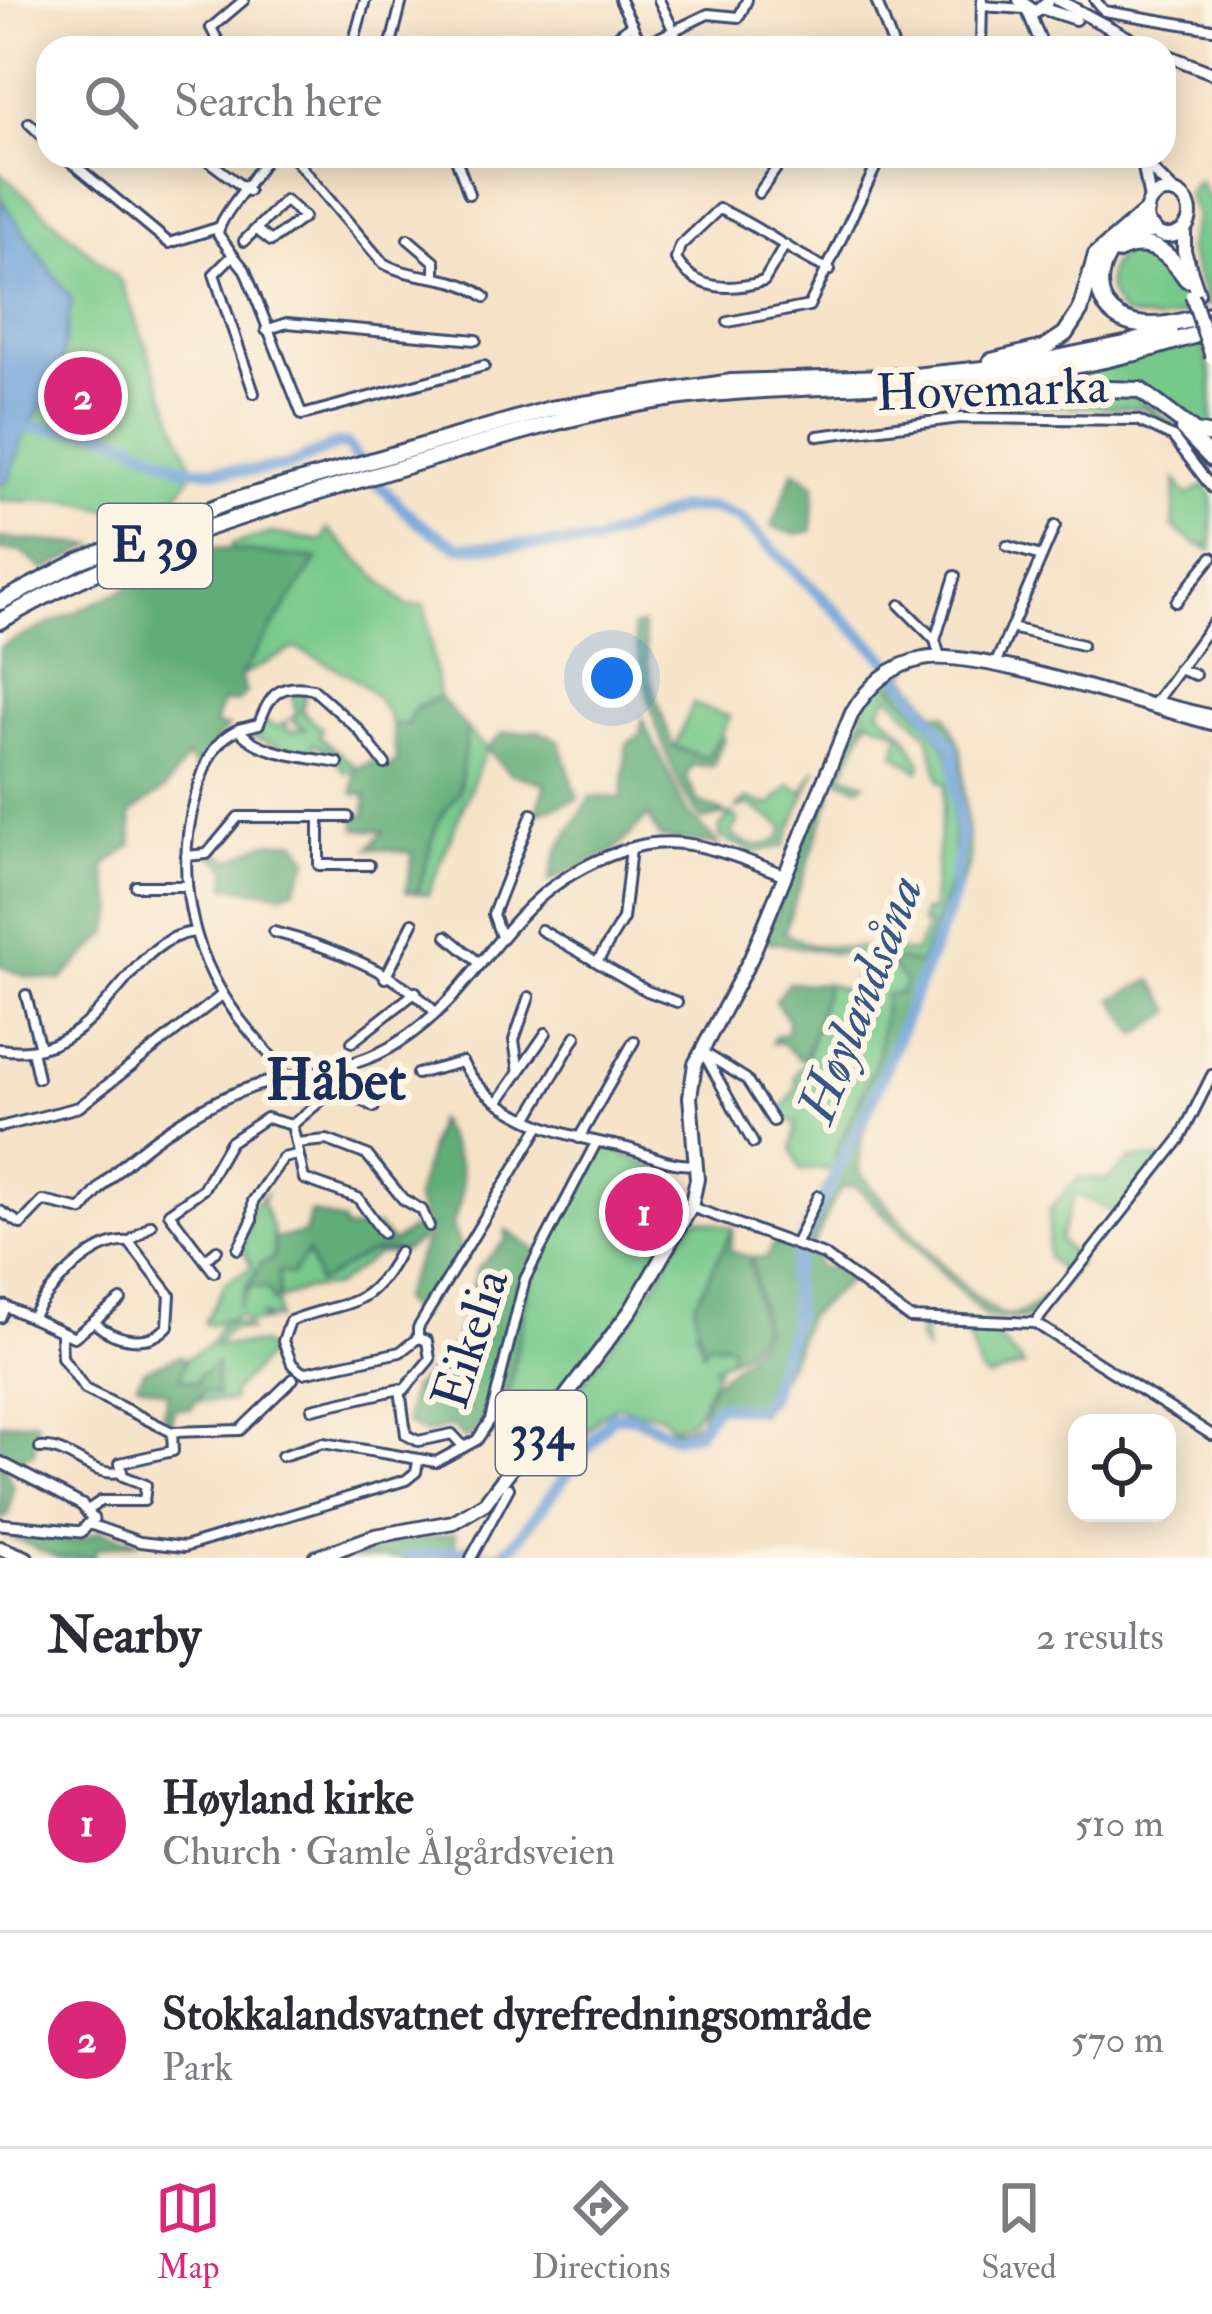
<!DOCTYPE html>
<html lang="en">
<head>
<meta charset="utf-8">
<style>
  :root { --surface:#fff; --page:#f2f2f3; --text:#2b2b33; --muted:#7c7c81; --line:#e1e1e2; --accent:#db2777 }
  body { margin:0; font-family:"IM FELL Double Pica",serif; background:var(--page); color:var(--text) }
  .controls { position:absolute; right:36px; bottom:36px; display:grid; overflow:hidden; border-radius:24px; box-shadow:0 6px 30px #0003 }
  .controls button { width:108px; height:108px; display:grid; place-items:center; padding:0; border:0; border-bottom:3px solid var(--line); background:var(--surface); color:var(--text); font:60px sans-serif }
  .you { position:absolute; left:612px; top:678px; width:42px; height:42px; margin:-30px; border:9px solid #fff; border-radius:50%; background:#1a73e8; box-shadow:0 0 0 18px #1a73e833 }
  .badge { display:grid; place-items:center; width:78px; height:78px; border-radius:50%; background:var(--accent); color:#fff; font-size:39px; font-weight:700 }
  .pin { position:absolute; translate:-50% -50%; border:6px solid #fff; box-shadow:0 3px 12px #0006 }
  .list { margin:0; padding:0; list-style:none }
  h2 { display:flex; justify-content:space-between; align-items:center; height:156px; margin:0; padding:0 48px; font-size:51px }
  h2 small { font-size:39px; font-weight:400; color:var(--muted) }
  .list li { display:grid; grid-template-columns:78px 1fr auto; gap:36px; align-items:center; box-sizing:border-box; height:216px; padding:0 48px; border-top:3px solid var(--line) }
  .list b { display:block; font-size:45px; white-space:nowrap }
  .list p { margin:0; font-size:39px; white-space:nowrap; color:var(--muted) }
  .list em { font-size:39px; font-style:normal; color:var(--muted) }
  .icon { flex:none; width:66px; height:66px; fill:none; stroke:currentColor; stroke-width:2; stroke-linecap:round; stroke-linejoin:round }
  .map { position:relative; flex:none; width:1212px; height:1558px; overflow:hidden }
  .search { position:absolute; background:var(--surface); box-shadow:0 6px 30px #0003; left:36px; right:36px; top:36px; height:132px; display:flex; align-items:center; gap:30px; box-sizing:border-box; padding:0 42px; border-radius:36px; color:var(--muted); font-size:45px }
  .sheet { height:588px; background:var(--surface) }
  nav { display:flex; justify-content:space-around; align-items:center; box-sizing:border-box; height:168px; border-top:3px solid var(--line); background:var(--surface); font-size:33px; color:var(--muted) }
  nav a { display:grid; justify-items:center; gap:6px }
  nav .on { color:var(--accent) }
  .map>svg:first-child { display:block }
  .green { fill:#77c98b; stroke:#497c74; stroke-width:3 }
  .forest { fill:#61ad77; stroke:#3e6e6a; stroke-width:3 }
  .water { fill:#6ca0d9; stroke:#44689c; stroke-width:3 }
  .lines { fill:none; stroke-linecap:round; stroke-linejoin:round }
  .stream { stroke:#6ca0d9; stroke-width:3 }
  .river { stroke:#6ca0d9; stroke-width:12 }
  .minor-casing { stroke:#3c4a6e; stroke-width:14 }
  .tertiary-casing { stroke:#3c4a6e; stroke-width:15 }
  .secondary-casing { stroke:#3c4a6e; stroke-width:16 }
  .primary-casing { stroke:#3c4a6e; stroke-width:18 }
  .trunk-casing { stroke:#3c4a6e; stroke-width:20 }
  .motorway-casing { stroke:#3c4a6e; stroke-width:21 }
  .minor { stroke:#fff; stroke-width:8 }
  .tertiary { stroke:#fff; stroke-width:9 }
  .secondary { stroke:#fff; stroke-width:10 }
  .primary { stroke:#fff; stroke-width:12 }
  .trunk { stroke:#fff; stroke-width:14 }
  .motorway { stroke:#fff; stroke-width:15 }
  .primary-bridge-casing { stroke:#3c4a6e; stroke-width:18; stroke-linecap:butt }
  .primary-bridge { stroke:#fff; stroke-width:12 }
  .labels { text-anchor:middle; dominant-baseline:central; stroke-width:12; stroke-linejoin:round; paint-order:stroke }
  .shield { fill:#fcf5e5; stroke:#5e6a86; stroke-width:3 }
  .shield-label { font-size:48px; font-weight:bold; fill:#1b2f5e }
  .street-label { font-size:51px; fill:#1b2f5e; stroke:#fcf5e5 }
  .water-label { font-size:54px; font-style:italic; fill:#375789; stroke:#fcf5e5 }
  .quarter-label { font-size:57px; font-weight:bold; fill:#1b2f5e; stroke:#fcf5e5 }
</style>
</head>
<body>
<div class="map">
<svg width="1212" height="1558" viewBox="0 0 1212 1558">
  <rect width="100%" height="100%" fill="#fcf5e5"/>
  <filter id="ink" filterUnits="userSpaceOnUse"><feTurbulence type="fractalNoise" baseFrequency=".00833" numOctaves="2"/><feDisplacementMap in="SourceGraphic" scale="24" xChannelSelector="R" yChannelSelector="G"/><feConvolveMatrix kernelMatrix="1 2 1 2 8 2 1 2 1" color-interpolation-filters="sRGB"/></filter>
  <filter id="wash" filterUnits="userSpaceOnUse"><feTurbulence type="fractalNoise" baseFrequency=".004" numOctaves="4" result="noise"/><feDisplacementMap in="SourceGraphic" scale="48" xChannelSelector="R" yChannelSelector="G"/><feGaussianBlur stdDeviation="2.7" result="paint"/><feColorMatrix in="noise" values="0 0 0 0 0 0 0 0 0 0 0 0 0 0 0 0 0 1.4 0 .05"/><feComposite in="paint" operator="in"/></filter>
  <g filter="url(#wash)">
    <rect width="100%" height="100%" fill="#f5e2c7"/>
    <g class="green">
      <path d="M0 172 121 281 191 463 192 474 177 495 124 513 70 501H0Z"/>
      <path d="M1198 180 1212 205V305L1207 307 1188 249 1196 216 1187 193Z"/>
      <path d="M1125 251 1157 252 1183 284 1191 312 1158 321 1123 315C1105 293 1100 270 1125 251Z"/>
      <path d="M1201 342 1212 376V431L1185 421 1152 392 1037 381Z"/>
      <path d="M1010 389 1133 393 1176 426 1212 465V479L1173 434 1142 417 1149 415 1148 408 1020 406 1018 413H1034L1007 417Z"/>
      <path d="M1176 480 1187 496 1204 485 1212 495V551L1204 548 1206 543 1200 546 1173 528Z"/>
      <path d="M328 529 407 606 425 605 439 697 417 707 409 724 392 725C379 684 332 665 295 648L239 677 317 559 232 550 231 545 271 533 322 541Z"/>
      <path d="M910 668 893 688 926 720 946 748 952 770 954 872 920 963 894 960 893 967 905 981 901 993 886 994 877 1060 835 1178 829 1169 800 1170 792 1149 796 1123 776 1117 797 1088 795 1076 807 1058 827 984 849 991 865 958 855 957 856 947 915 953 928 924H921L923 911 931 912 946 783 940 781 928 735 889 695 879 710 905 734 921 763 919 771 895 754 900 733 868 719 842 774 865 783 859 787 839 780 833 769 861 721 866 699Z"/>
      <path d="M306 690 302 711 322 729 319 736 357 768 354 771 344 772 331 752 313 744 307 756 248 736 249 729 265 722 277 727 286 722 287 731 305 729 290 719 297 714 291 691Z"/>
      <path d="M693 704 730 717 708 759 675 746Z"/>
      <path d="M467 729 486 749 428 894 418 893 438 820 459 793Z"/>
      <path d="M816 768 784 846 754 852 720 837V826L733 814 738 820 731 833C746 849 760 848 780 839L784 827 749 805 736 809 746 799 771 805 790 785 803 792Z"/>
      <path d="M598 1147 620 1151 692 1189 633 1300 552 1410 523 1408 508 1394 530 1282Z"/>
      <path d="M1133 1158 1161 1159 1117 1214 1075 1194 1059 1240 1080 1262 1051 1299 1046 1296 1065 1276 1047 1257 1050 1209 1079 1177 1107 1180Z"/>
      <path d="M265 1195 262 1203 273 1230 274 1258 247 1282 241 1301 250 1286 269 1290 273 1300 279 1270 309 1251 317 1282 376 1247 397 1253 377 1254 335 1286 302 1290 278 1300V1319L259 1315 268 1321 247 1323 240 1315 208 1325 204 1323 226 1282 252 1267 242 1247 255 1203Z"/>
      <path d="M699 1219 733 1228 695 1331 701 1343 731 1345 730 1358 714 1367 718 1369C702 1391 705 1424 672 1426L662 1416 617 1406 600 1416 555 1474 533 1464C561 1394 621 1344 658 1279 669 1260 677 1225 699 1219Z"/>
      <path d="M235 1321 251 1330 230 1328 215 1345 261 1344 271 1352 233 1392 232 1401H196L204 1390 216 1395 180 1378 186 1359 209 1345 222 1323Z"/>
      <path d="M924 1321 1001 1325 999 1339 1024 1366 988 1378 981 1374 964 1325 925 1323 926 1353 918 1337Z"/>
    </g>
    <g class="forest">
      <path d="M794 470 815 484 812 531 795 534 772 527Z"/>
      <path d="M0 538 95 545 45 570 20 551 0 550Z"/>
      <path d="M213 548 317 559 240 677 246 692 238 702H222L215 726 228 727 216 740 199 776 188 756 165 789 131 813 132 845 104 867 115 911 108 934 61 980 24 976 0 966V647Z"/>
      <path d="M642 625 651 682 673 747 707 758 719 738H724L713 766 692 765 686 776 698 802 728 814 702 820C665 776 643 683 633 627Z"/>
      <path d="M907 677 935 713 946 714 961 749 970 862 862 1135 859 1171C880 1198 977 1310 1005 1315 1020 1318 1034 1304 1046 1296L1051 1299 1026 1319 986 1317 855 1186 843 1187C826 1205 825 1228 811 1246L803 1243 819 1200 835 1178V1154L877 1060 886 994 901 993 905 982 892 967 894 959 920 963 954 872 952 769 946 748 926 720 892 688Z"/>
      <path d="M439 697 467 729 459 793 438 820 418 893 406 892 413 853 369 848 384 831 356 829 355 816 365 815 366 795 353 794 354 769 379 759 385 769 397 762 392 725 408 724 413 711Z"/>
      <path d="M642 719 686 810 719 845 661 838 648 816 615 850 549 881 558 850 591 797 622 798 627 744 640 736Z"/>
      <path d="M539 731 559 740 578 799 536 813 546 784 509 773 486 749 503 733Z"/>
      <path d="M823 792 832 793 784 933 811 945 856 948 855 957 765 941Z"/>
      <path d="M296 841 309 859 295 888 282 893 226 887 227 867 211 855 216 851 232 860 264 843Z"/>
      <path d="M1152 980 1173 1011 1137 1035 1113 999Z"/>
      <path d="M788 983 827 984 806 1057 799 1059 782 1043H772L775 1036 787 1033 788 1019 775 1001Z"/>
      <path d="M437 1120C461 1163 471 1178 452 1226L461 1248 417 1318 400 1300 429 1232 415 1199Z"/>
      <path d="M311 1212 342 1222 345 1230 378 1227 392 1243 413 1228 424 1229 421 1240 402 1252C365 1242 350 1268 318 1283L308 1252 291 1275 279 1271V1296L273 1301 269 1290 251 1286 238 1308 261 1263 274 1258V1239L305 1233Z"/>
      <path d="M733 1228 730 1251 749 1257 762 1327 745 1351 718 1365 730 1358 731 1345 708 1342 703 1352 694 1306Z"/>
      <path d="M506 1230 543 1255 530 1282 508 1394 493 1385 485 1421 465 1440 451 1426 425 1434 406 1423 411 1390 455 1343 477 1269 506 1240Z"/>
      <path d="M775 1242 816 1255 819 1268 831 1267 851 1279 806 1317 793 1354 760 1415 722 1402 693 1432H664V1427L682 1429 699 1421 712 1384 749 1353 764 1330 752 1257 766 1258Z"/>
      <path d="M179 1356 186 1359 180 1378 197 1383 198 1376 216 1364 217 1395 204 1391 190 1409 174 1408 172 1422 163 1414 168 1393 137 1383 144 1370Z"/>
      <path d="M37 1421 34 1453 4 1462 13 1487 8 1515 0 1520V1423Z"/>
      <path d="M100 1531 139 1542 95 1549V1558H58L3 1534 76 1541Z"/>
      <path d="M455 1534V1548L472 1544 468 1558H341L382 1544Z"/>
    </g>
    <path class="water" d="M0 198 72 300 57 388 26 428 9 481 0 485Z"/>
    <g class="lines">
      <path class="stream" d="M496 1558 497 1557"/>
      <path class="river" d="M26 428 103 430 187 469 250 471 288 466 337 444 347 445 371 477 417 522 458 547 594 543 679 509 713 508 741 519 887 660 953 747 960 842 953 898 872 1101 803 1239 791 1277 795 1316 767 1400 753 1409 716 1405 697 1432 675 1437 634 1416H612L512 1546 497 1557 451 1551 406 1558"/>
    </g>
  </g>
  <g filter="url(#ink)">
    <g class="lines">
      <defs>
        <g id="minor">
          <path d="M620 0 639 39 648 43 708 14 739 17 747 0"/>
          <path d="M659 0 682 48"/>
          <path d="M876 0 894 48"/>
          <path d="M1095 0 1104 11 1212 29"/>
          <path d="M982 6 1025 9"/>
          <path d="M558 45 560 48"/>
          <path d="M222 48 211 28 244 0"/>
          <path d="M352 48 365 0"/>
          <path d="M390 48 402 0"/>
          <path d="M603 48 632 24"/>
          <path d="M981 48 982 0"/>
          <path d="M29 123 48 141"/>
          <path d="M64 156 169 243 217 228"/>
          <path d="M202 156 248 191"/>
          <path d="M292 156 383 263C417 282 453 272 485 297"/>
          <path d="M455 156 469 194"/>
          <path d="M759 193 785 156"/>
          <path d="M408 239 435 262V275"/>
          <path d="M244 241 285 200 304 217 271 241 257 230"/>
          <path d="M785 245 764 281C731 291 695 291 676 259L680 246 719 209C758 225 791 253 830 270"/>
          <path d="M233 255 245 270 302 415 484 366"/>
          <path d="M728 322 809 306 881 156"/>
          <path d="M266 330 287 323 476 340"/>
          <path d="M254 393 214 274 233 255 218 234C219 216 256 178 267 156"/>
          <path d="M818 436 960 418 1137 420 1173 437 1212 488"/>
          <path d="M1007 546 1041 556"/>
          <path d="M1176 602 1212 557"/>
          <path d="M900 605 935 640 940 657"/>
          <path d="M1011 628 1082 645"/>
          <path d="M935 640 955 576"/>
          <path d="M995 665 1055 526"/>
          <path d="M1178 669 1195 675"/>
          <path d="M1155 701 1212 715"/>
          <path d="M1153 705 1212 624"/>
          <path d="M239 729 259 724C269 695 279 682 313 689L358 729 385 764"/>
          <path d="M319 817V865H369"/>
          <path d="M186 856 207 854 238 817H348"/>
          <path d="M136 886H186"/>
          <path d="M541 930 647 991 677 1002"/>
          <path d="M274 932C327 946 398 972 436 1013"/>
          <path d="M500 934 493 914 532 814"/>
          <path d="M447 936 478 962"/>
          <path d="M597 962 623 919 631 848"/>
          <path d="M385 978 413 923"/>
          <path d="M26 995 40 1048"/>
          <path d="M352 1042 416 992"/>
          <path d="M0 1049C104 1066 121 940 194 932"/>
          <path d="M32 1050 38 1078"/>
          <path d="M702 1050 753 1143"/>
          <path d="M709 1056 746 1079 773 1121"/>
          <path d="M322 1073 324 1098 292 1125 304 1179 358 1198 383 1233"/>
          <path d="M519 1073 514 1040 529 997"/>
          <path d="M417 1074 462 1062C490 1115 559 1135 614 1145 644 1150 664 1166 696 1165"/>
          <path d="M288 1079C273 1055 252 1037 236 1014 190 951 174 871 196 796 203 769 212 740 239 729 256 755 310 757 338 763"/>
          <path d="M325 1093 344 1090 374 1107"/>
          <path d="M499 1101 546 1033"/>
          <path d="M528 1118 576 1036"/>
          <path d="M0 1127 79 1107 222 995"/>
          <path d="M579 1138 634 1041"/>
          <path d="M296 1143 327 1140 367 1155 403 1199 422 1210 429 1226"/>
          <path d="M691 1207 824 1255 910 1318 1035 1323 1212 1435"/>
          <path d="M0 1211 21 1224 43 1201 82 1210"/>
          <path d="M129 1242 151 1225"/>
          <path d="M796 1243 818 1196"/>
          <path d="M238 1249 252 1221 253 1201 283 1158 297 1155"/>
          <path d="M399 1252C367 1314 345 1299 290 1321L283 1341 292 1364 303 1373 400 1352 418 1338 427 1341 430 1359 404 1390"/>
          <path d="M205 1260 217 1250"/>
          <path d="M214 1272 169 1213 203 1189 230 1142 266 1118 292 1125"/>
          <path d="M5 1306 74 1337 121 1300"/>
          <path d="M33 1316C48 1288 93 1239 129 1242L170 1295 168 1326C149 1348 114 1340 95 1323"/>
          <path d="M1035 1323 1180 1139 1212 1075"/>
          <path d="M61 1335 62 1357 85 1389 172 1432 240 1430 293 1379"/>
          <path d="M418 1338V1328L540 1126"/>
          <path d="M312 1409 400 1389 406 1435 418 1441 452 1434 464 1447"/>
          <path d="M40 1448C69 1445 91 1478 120 1472"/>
          <path d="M282 1456 323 1443 436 1462 477 1440 490 1420 525 1279 596 1143"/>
          <path d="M89 1509 101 1501H144L146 1485 123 1476 120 1463 173 1451 172 1432"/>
          <path d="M92 1525 140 1542 184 1547 406 1480 416 1472 418 1462"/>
          <path d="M471 1558 509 1488"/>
        </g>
        <g id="tertiary">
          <path d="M82 1210C123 1155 202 1099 269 1082 314 1070 359 1069 399 1042 496 979 502 885 635 847 686 833 737 857 785 875"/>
          <path d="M0 1317 5 1306"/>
          <path d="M0 1462 82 1505 93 1519 81 1532 0 1524"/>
        </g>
        <g id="secondary">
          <path d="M1019 0 1036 12 1049 0"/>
          <path d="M1058 0 1147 48"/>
          <path d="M1044 9 1075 19"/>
          <path d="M1028 11 1043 48"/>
          <path d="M1164 54 1212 73"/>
          <path d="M1142 156 1150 200"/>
          <path d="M1151 169 1174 192"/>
        </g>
        <g id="primary">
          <circle cx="1168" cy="214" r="22"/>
          <path d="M1184 230V251L1198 293"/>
          <path d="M0 1548 26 1558"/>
          <path d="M315 1558 375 1536 453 1522 485 1503 631 1310 691 1207 697 1179 690 1097 695 1064 751 958 852 713C869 685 890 665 923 659 976 648 1151 707 1212 723"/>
        </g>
        <g id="trunk">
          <path d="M991 361 1044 348 1065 334 1080 311 1096 255 1146 212"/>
          <path d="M1010 386 1140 390 1195 432 1212 435"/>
          <path d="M1183 429 1212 459"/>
          <path d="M0 602 79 561 229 502 550 409 732 382 914 376 1022 365 1130 343"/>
          <path d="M0 621C130 545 273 506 416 463 506 436 597 407 690 396 845 379 978 393 1134 353"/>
        </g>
        <g id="motorway">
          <path d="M1153 230C1095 233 1077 312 1136 324 1162 329 1188 320 1212 314"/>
          <path d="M1117 251C1149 235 1169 253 1187 279"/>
          <path d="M1130 343 1170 331"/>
          <path d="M1134 353 1212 330"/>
        </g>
      </defs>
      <use href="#minor" class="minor-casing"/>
      <use href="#tertiary" class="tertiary-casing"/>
      <use href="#secondary" class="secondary-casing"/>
      <use href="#primary" class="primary-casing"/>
      <use href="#trunk" class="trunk-casing"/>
      <use href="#motorway" class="motorway-casing"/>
      <use href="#minor" class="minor"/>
      <use href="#tertiary" class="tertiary"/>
      <use href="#secondary" class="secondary"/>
      <use href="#primary" class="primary"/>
      <use href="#trunk" class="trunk"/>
      <use href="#motorway" class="motorway"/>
      <defs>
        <path id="primary-bridge" d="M1192 295 1212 357"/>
      </defs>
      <use href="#primary-bridge" class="primary-bridge-casing"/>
      <use href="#primary-bridge" class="primary-bridge"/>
    </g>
  </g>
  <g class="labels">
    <g class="shield">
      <rect x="98" y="504" width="114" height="84" rx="9"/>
      <rect x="496" y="1391" width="90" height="84" rx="9"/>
    </g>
    <g class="shield-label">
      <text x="155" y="546">E 39</text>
      <text x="541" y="1433">334</text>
    </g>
    <g class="street-label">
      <text transform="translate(992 390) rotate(-2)">Hovemarka</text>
      <text transform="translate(471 1339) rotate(-72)">Eikelia</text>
    </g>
    <g class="water-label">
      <text transform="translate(861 999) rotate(-69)">Høylandsåna</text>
    </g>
    <g class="quarter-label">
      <text x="336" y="1081">Håbet</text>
    </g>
  </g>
</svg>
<div class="controls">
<button><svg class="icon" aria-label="locate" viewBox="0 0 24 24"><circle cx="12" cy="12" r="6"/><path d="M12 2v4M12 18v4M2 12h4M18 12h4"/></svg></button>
</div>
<div class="you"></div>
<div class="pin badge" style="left:644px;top:1212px">1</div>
<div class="pin badge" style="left:83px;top:396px">2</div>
<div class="search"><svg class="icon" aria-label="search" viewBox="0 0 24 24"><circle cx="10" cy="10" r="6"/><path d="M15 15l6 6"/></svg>Search here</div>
</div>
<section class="sheet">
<h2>Nearby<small>2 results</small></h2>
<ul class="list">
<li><span class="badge">1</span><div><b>Høyland kirke</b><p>Church · Gamle Ålgårdsveien</p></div><em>510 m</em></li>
<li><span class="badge">2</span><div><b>Stokkalandsvatnet dyrefredningsområde</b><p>Park</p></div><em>570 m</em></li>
</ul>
</section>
<nav>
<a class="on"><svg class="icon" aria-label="map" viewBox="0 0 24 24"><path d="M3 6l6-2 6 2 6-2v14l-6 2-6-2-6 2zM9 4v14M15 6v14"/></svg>Map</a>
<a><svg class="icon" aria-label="directions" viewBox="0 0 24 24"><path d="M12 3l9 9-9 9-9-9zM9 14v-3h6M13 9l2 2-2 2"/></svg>Directions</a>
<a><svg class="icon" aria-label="saved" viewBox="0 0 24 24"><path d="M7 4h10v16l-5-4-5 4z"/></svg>Saved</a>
</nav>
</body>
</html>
